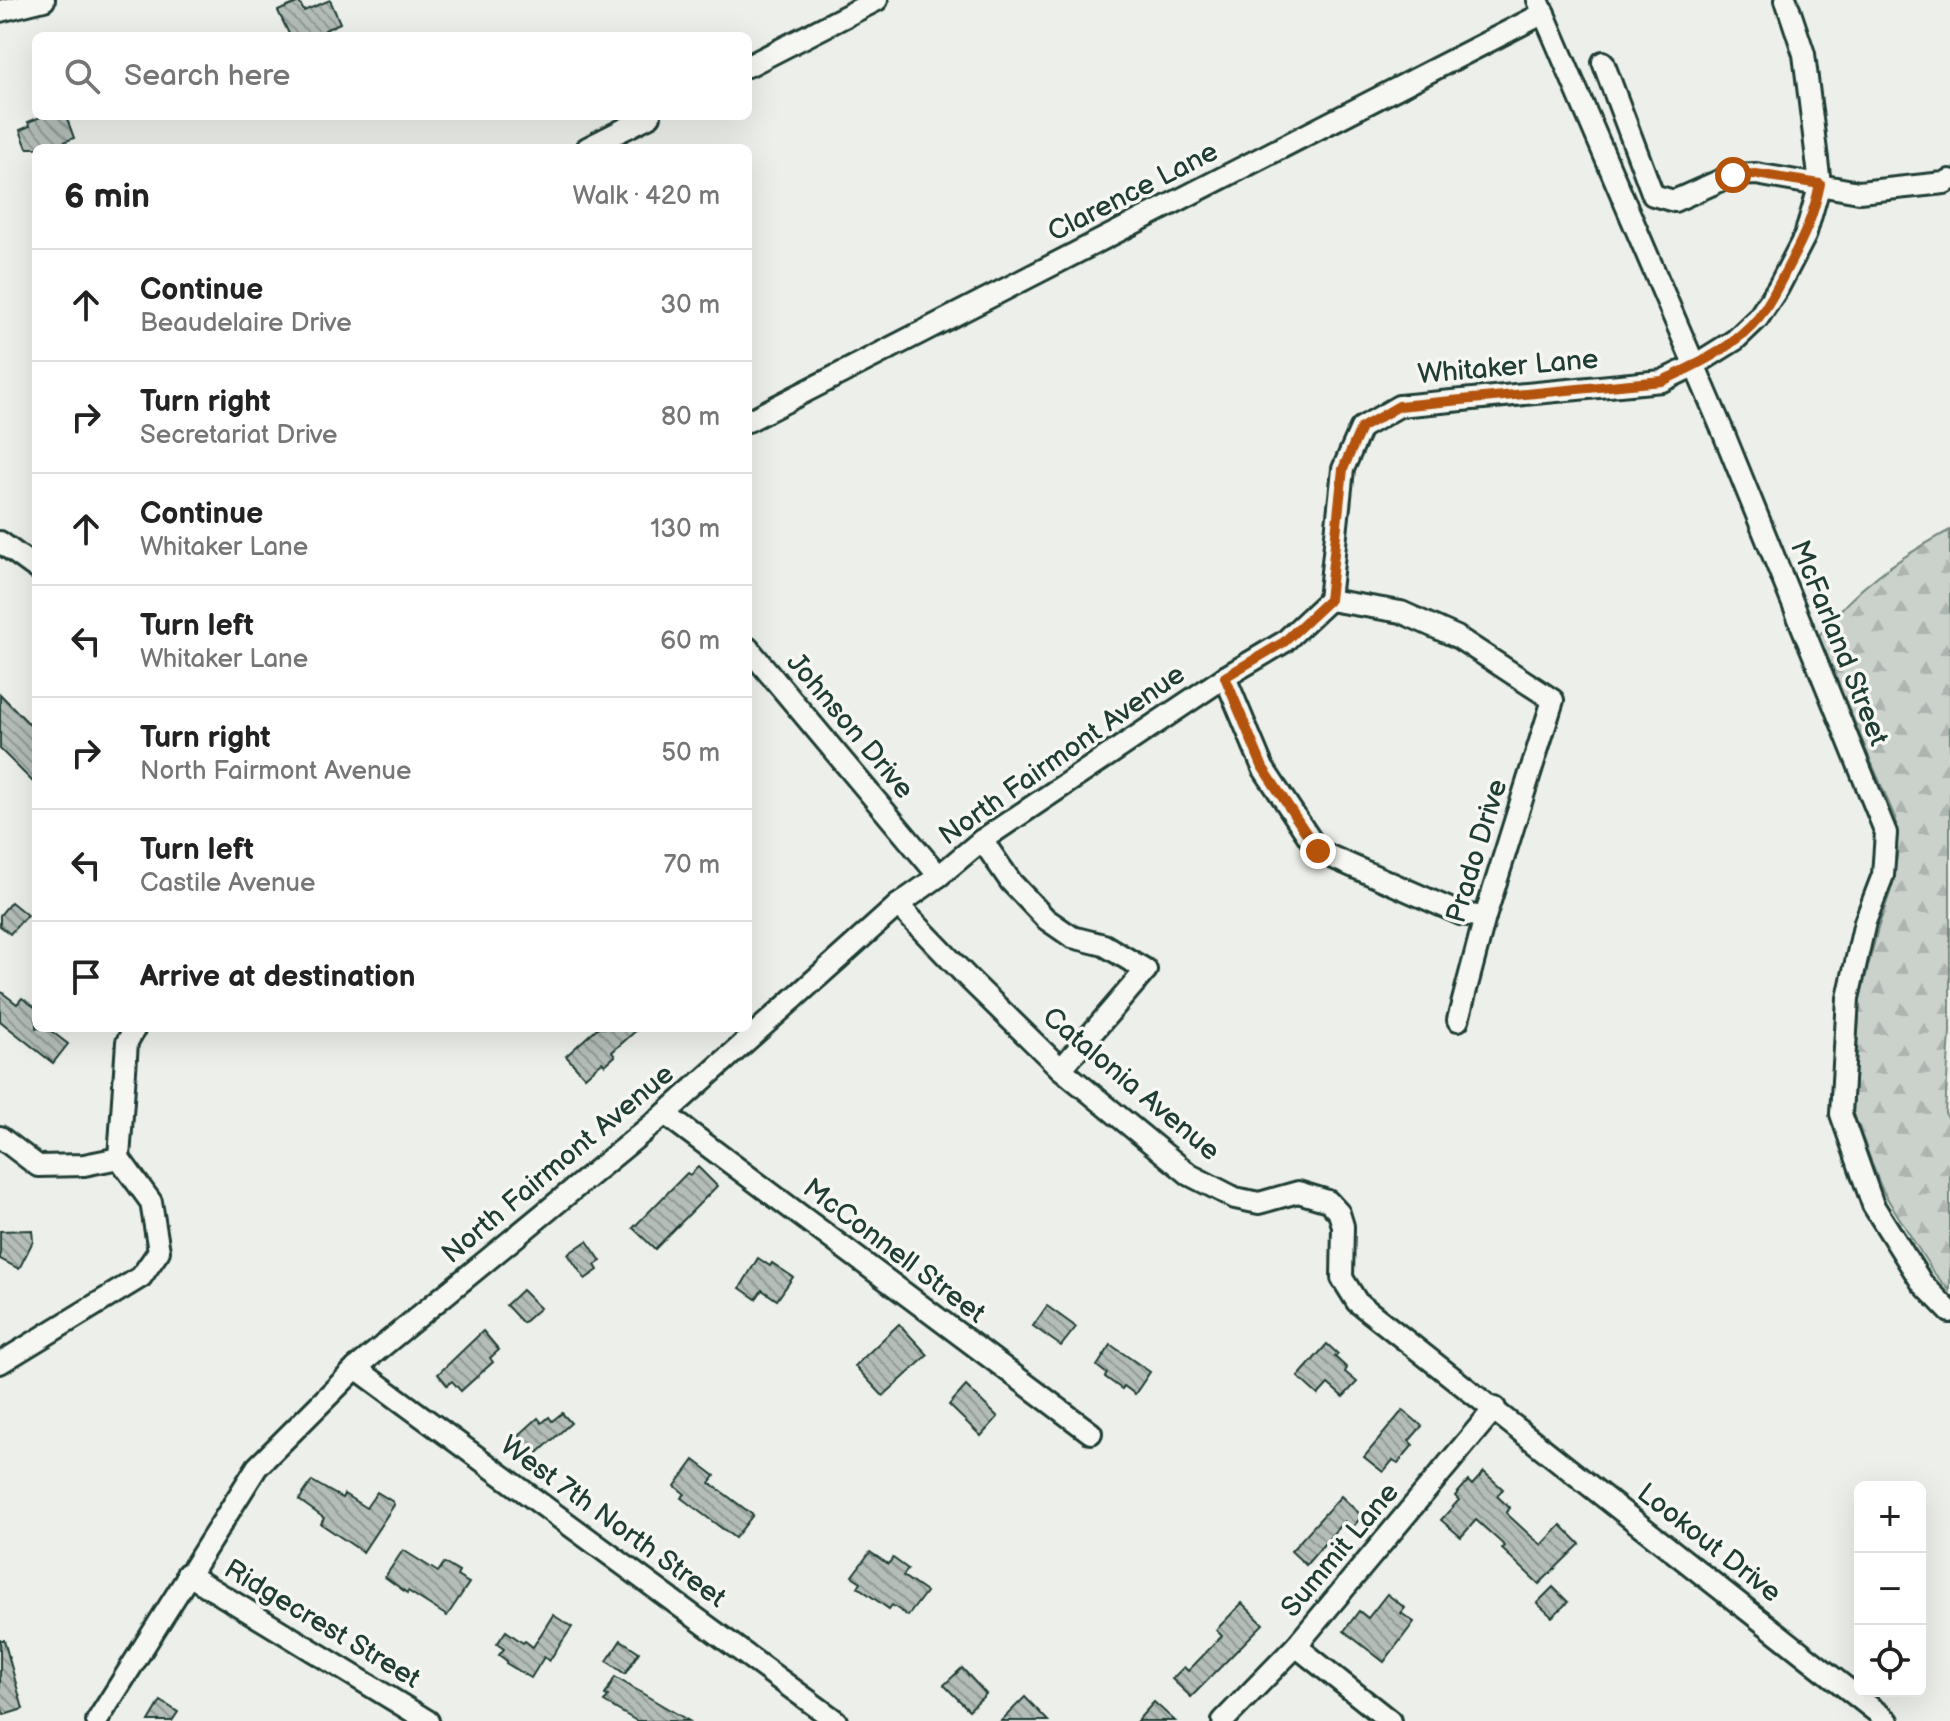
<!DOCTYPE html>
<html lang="en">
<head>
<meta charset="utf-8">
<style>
  :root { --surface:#fff; --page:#f6f6f6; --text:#222; --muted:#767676; --line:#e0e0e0 }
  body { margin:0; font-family:"Balsamiq Sans",sans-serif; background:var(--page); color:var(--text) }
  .controls { position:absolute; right:24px; bottom:24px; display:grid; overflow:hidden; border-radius:12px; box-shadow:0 8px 32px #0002 }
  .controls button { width:72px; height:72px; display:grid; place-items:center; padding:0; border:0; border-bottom:2px solid var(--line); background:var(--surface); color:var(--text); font:40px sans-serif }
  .stop { position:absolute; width:24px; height:24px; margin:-18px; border:6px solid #b45309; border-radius:50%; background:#fff }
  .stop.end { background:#b45309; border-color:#fff; box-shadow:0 2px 8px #0008 }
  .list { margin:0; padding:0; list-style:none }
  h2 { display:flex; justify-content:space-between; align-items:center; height:104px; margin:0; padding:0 32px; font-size:34px }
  h2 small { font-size:26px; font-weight:400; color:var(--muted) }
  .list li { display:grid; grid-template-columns:52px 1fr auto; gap:24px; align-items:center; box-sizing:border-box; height:112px; padding:0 32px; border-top:2px solid var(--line) }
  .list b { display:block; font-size:30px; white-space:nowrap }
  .list p { margin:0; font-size:26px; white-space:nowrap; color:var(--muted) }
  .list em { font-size:26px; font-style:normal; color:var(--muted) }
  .icon { flex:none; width:44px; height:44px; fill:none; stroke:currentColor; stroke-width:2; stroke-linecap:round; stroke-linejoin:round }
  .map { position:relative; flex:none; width:1950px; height:1721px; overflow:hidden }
  .search { position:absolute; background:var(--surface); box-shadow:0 8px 32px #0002; left:32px; top:32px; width:720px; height:88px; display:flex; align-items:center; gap:20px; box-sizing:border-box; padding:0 28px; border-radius:12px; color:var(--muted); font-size:30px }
  .panel { position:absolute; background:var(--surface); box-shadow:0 8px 32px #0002; left:32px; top:144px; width:720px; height:888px; border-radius:12px }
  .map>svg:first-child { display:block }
  .forest { fill:url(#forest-firs); stroke:#758880; stroke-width:2 }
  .building { fill:url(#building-back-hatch); stroke:#1f3d34; stroke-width:2 }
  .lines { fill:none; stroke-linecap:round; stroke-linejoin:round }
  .minor-casing { stroke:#1f3d34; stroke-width:26 }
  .minor { stroke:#f6f6f2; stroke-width:20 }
  .route { stroke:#b45309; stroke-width:10 }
  .labels { text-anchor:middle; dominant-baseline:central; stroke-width:7; stroke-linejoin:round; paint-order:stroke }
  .street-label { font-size:28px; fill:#1f3d34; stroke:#f6f6f2 }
</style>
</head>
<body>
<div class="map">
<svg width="1950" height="1721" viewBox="0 0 1950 1721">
  <defs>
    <pattern id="forest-firs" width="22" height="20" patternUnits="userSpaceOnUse" patternTransform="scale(2)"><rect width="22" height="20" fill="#cbd2cc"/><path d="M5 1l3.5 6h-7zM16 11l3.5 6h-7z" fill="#aeb5b0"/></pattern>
    <pattern id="building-back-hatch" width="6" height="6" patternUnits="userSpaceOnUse" patternTransform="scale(2)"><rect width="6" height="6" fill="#b4bdb8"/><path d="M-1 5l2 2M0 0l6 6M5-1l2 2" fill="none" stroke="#929b96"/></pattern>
  </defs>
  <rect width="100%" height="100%" fill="#edefea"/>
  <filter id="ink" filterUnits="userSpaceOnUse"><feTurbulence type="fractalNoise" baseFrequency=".0125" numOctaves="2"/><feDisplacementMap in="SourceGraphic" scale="16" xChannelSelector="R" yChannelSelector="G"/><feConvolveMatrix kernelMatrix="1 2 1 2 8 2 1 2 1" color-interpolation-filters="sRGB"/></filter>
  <g filter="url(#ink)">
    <path class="forest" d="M1950 530V1032L1945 1113 1950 1121V1291L1933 1272 1882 1190 1853 1112 1860 999 1878 928 1892 887 1897 856 1896 820 1818 637C1855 587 1897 559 1950 530Z"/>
    <g class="building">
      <path d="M330 0 340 23 325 30 328 36H290L278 11 299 2 304 11Z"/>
      <path d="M43 116H66L74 138 49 148H27L20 130 30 126 28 122Z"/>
      <path d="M0 694 36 731V785L0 749Z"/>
      <path d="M11 902 27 915 10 934 0 926V915Z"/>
      <path d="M0 991 17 1004 22 998 36 1008V1028H47L68 1044 53 1063 0 1021Z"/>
      <path d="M597 1028H639L612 1052 615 1056 605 1065 602 1062 585 1077 566 1056Z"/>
      <path d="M698 1167 717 1186 655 1249 633 1228 687 1173 690 1175Z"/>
      <path d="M32 1230 33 1241 19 1269 0 1259V1231Z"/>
      <path d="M587 1241 601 1261 595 1265 598 1270 585 1279 568 1254Z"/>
      <path d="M758 1258 770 1266 772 1263 793 1277 777 1300 762 1290 756 1299 740 1288Z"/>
      <path d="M522 1290 540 1308 523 1323 506 1305Z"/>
      <path d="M1047 1306 1076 1327 1061 1346 1033 1326Z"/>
      <path d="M899 1324 928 1355 883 1396 855 1366Z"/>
      <path d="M483 1331 499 1350 490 1358 493 1362 461 1391 452 1381 447 1385 438 1374Z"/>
      <path d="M1327 1344 1338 1354 1335 1357 1347 1368 1345 1372 1357 1382 1343 1397 1328 1384 1318 1395 1298 1377Z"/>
      <path d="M1111 1345 1150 1372 1135 1394 1124 1386 1122 1389 1105 1377 1107 1374 1097 1366Z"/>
      <path d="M966 1386 998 1417 981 1436 949 1405Z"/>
      <path d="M1403 1410 1422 1426 1409 1441 1413 1445 1398 1463 1393 1460 1383 1472 1364 1457Z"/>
      <path d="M562 1413 571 1423 531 1459 519 1444 523 1440 519 1435 538 1418 542 1423 549 1417 552 1421Z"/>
      <path d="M694 1460 715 1476 710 1483 753 1515 735 1538 681 1498 685 1494 675 1486Z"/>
      <path d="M1484 1472 1503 1489 1497 1496 1510 1508 1506 1513 1533 1538 1542 1545 1561 1525 1580 1544 1539 1584 1502 1549 1505 1546 1476 1520 1461 1537 1441 1520 1459 1500 1455 1496 1468 1481 1472 1485Z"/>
      <path d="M312 1481 342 1498 344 1494 366 1508 377 1492 393 1502 394 1505 363 1552 321 1524 324 1518 299 1500Z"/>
      <path d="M1341 1496 1362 1516 1352 1528 1344 1521 1306 1565 1291 1551Z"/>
      <path d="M403 1550 438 1572 444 1563 459 1572 457 1576 469 1583 447 1616 408 1591 407 1593 385 1577Z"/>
      <path d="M870 1552 888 1564 893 1558 908 1569 903 1576 926 1592 908 1616 892 1605 889 1609 858 1587 861 1582 852 1576Z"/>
      <path d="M1553 1587 1568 1602 1552 1617 1537 1603Z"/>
      <path d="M1387 1594 1405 1608 1401 1613 1414 1622 1384 1662 1344 1631 1359 1611 1368 1618Z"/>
      <path d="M1242 1603 1263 1624 1191 1697 1172 1679 1184 1667 1188 1671 1222 1636 1216 1630Z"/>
      <path d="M553 1615 572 1627 549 1661 544 1657 531 1678 506 1663 507 1661 499 1655 504 1649 497 1644 506 1631 523 1643 525 1641 533 1647Z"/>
      <path d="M0 1640H4L23 1709 4 1715 0 1703Z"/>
      <path d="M621 1640 639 1652 625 1674 607 1661Z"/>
      <path d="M962 1668 986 1694 969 1710 944 1685Z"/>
      <path d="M615 1677 660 1704 689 1721H637L604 1702 608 1696 605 1695Z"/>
      <path d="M1025 1697 1048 1721H1001Z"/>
      <path d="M161 1701 178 1712 172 1721H149Z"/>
      <path d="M1154 1702 1175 1721H1137Z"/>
    </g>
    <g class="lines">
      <defs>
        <g id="minor">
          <path d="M1538 0 1724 434 1886 833 1883 875 1865 922 1848 998 1841 1114 1873 1205 1922 1283 1950 1312"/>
          <path d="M0 11 44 0"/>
          <path d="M1603 62 1653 195 1674 201 1733 175 1756 174 1859 192 1944 183 1950 180"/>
          <path d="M748 66 877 0"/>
          <path d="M587 148 650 116"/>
          <path d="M748 421 1544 13"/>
          <path d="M0 542 36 568"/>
          <path d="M1329 600 1343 469 1361 428 1399 406 1662 381 1695 365 1735 340 1758 318 1778 288 1805 236 1820 184 1804 54 1786 0"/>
          <path d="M1329 600 1401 612 1457 637 1553 700 1485 917 1458 1020"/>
          <path d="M748 648 939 876"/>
          <path d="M1225 677 1263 768 1318 851 1461 914 1485 917"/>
          <path d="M982 840 1011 882 1046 919 1072 937 1104 945 1146 970 1061 1069"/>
          <path d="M898 905 969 979 1061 1069 1190 1175 1235 1198 1259 1203 1298 1192 1328 1201 1339 1213 1343 1226 1342 1278 1357 1302 1888 1721"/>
          <path d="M665 1114 1091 1433"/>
          <path d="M0 1137 38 1166 84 1165 119 1158"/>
          <path d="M0 1363 141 1277 159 1251 151 1202 119 1158 127 1042 135 1028"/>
          <path d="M356 1368 836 1721"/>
          <path d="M187 1574 428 1721"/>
          <path d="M1296 1646 1390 1721"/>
          <path d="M97 1721 257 1467 356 1368 665 1114 898 905 939 876 982 840 1225 677 1284 642 1329 600"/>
          <path d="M1223 1721 1296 1646 1495 1408"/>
        </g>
      </defs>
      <use href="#minor" class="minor-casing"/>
      <use href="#minor" class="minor"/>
    </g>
  </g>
  <g class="lines" filter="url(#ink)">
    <path class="route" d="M1318 851 1263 768 1225 677 1284 642 1329 600 1343 469 1361 428 1399 406 1662 381C1696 365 1735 347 1759 317 1772 300 1780 282 1790 263 1805 234 1813 217 1820 184L1756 174 1733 175"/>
  </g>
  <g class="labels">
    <g class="street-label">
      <text transform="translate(1133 192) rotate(-27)">Clarence Lane</text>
      <text transform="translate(1508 367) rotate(-5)">Whitaker Lane</text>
      <text transform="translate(1839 643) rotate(68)">McFarland Street</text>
      <text transform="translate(850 726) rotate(50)">Johnson Drive</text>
      <text transform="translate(1062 755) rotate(-35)">North Fairmont Avenue</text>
      <text transform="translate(1477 851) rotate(-73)">Prado Drive</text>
      <text transform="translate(1131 1084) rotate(40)">Catalonia Avenue</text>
      <text transform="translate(558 1164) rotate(-40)">North Fairmont Avenue</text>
      <text transform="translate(894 1251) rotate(37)">McConnell Street</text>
      <text transform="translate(613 1522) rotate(36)">West 7th North Street</text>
      <text transform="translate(1709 1543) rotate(38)">Lookout Drive</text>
      <text transform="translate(1340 1550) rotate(-50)">Summit Lane</text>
      <text transform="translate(322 1624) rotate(31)">Ridgecrest Street</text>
    </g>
  </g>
</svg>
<div class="controls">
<button>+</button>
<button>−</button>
<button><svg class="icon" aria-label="locate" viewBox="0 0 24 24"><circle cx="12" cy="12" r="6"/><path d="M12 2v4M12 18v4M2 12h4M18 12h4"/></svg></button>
</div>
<div class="stop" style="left:1733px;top:175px"></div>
<div class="stop end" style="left:1318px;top:851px"></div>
<div class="search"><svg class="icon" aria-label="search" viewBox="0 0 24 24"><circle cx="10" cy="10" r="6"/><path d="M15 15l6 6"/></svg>Search here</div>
<section class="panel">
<h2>6 min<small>Walk · 420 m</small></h2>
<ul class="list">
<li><svg class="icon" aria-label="ahead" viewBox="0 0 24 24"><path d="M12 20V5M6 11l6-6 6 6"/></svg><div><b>Continue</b><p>Beaudelaire Drive</p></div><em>30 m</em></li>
<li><svg class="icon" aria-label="right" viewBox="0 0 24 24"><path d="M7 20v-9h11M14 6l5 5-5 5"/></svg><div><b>Turn right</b><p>Secretariat Drive</p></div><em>80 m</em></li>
<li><svg class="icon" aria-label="ahead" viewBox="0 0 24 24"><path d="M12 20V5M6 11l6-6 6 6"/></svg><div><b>Continue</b><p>Whitaker Lane</p></div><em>130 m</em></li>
<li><svg class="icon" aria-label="left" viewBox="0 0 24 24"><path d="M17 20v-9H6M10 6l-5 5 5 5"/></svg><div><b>Turn left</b><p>Whitaker Lane</p></div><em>60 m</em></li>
<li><svg class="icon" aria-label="right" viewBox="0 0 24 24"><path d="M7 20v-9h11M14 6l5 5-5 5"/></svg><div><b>Turn right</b><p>North Fairmont Avenue</p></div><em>50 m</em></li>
<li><svg class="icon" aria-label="left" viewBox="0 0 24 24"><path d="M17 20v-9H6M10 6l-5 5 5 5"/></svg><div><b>Turn left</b><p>Castile Avenue</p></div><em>70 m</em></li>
<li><svg class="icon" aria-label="arrive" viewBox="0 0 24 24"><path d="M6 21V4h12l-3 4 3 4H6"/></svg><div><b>Arrive at destination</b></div></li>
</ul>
</section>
</div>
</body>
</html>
